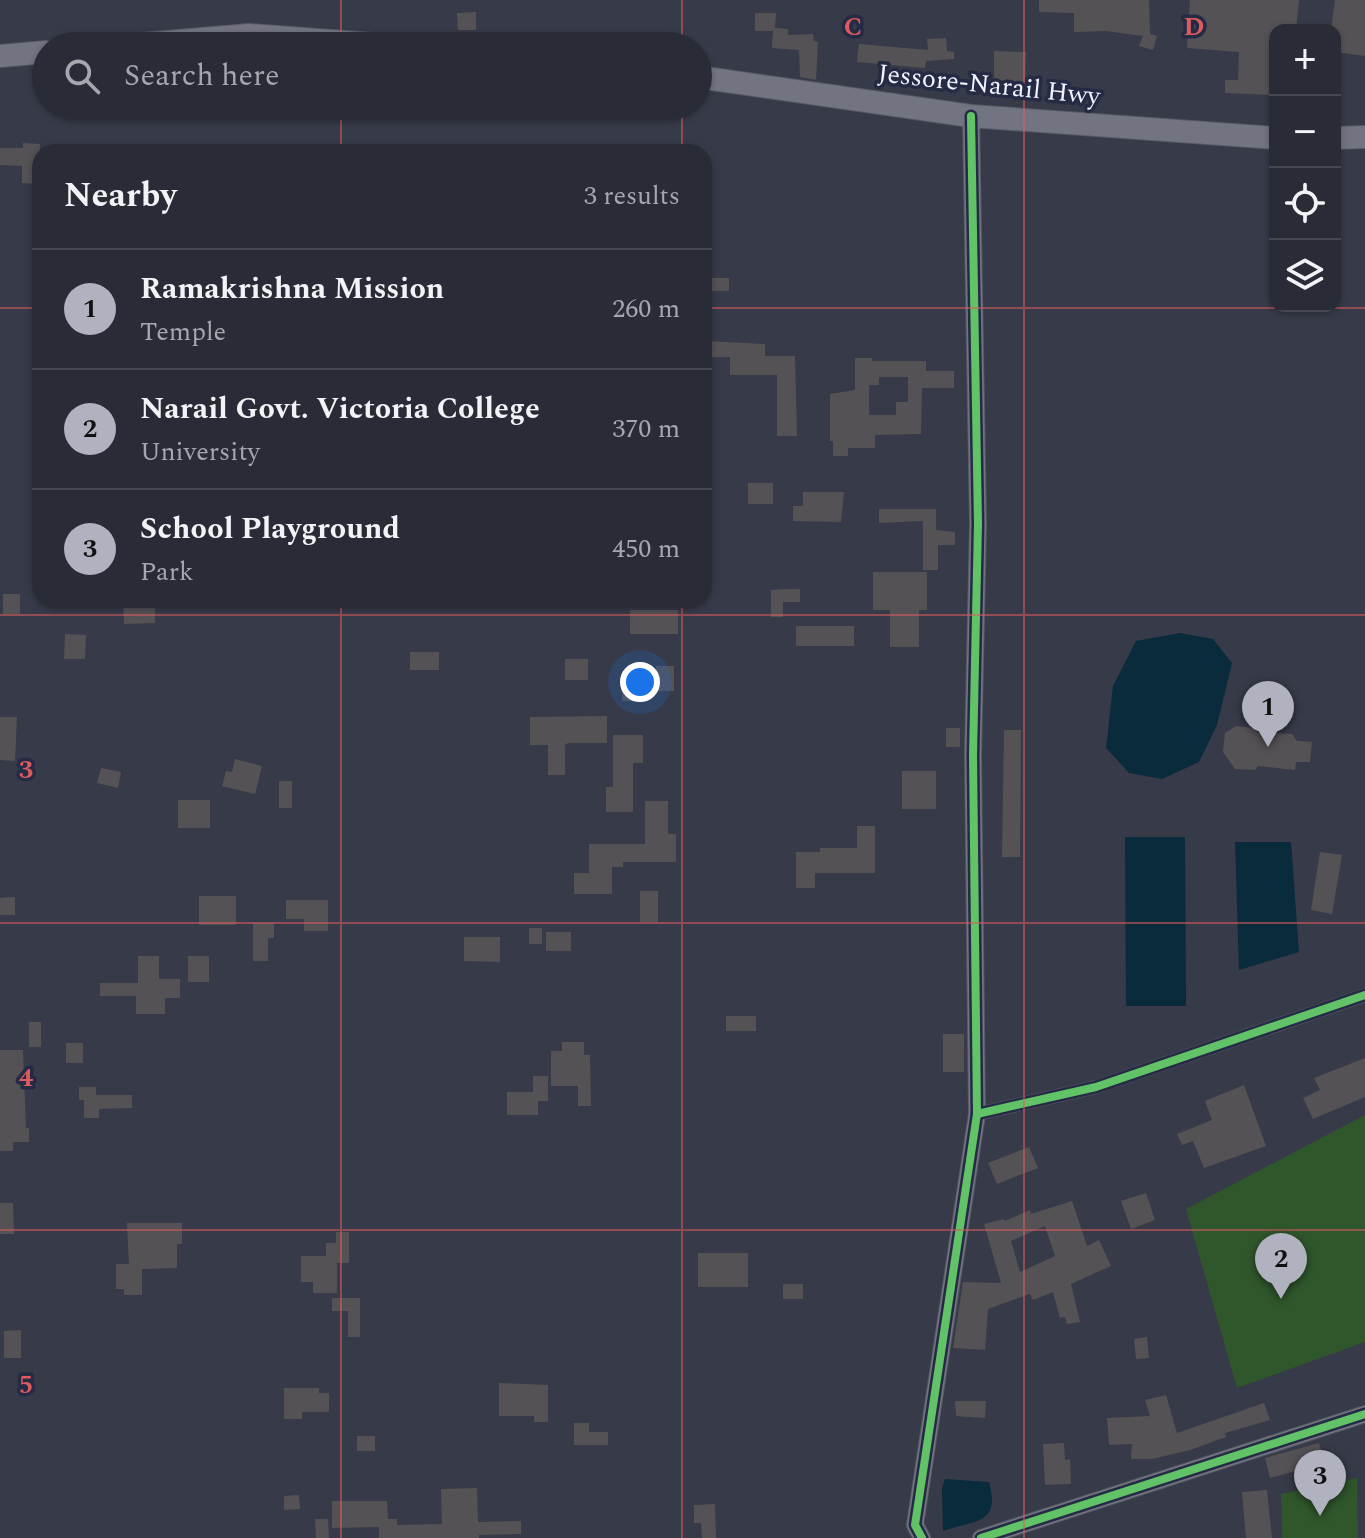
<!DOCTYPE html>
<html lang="en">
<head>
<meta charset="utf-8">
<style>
  :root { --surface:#292c36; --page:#31343e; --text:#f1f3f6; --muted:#a5a7ad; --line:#454851; --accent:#b0b3bf }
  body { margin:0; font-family:Spectral,serif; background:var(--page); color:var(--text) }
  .controls { position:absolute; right:24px; top:24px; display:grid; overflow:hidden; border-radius:16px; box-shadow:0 2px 6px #0004 }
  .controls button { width:72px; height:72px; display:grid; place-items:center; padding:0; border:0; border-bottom:2px solid var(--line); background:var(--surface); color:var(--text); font:40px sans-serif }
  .you { position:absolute; left:640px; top:682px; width:28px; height:28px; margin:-20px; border:6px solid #fff; border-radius:50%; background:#1a73e8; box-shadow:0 0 0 12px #1a73e833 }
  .badge { display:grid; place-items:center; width:52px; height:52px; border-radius:50%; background:var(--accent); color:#111; font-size:26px; font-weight:700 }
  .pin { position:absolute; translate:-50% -66px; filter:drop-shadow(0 2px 4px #0008) }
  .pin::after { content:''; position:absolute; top:42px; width:28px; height:24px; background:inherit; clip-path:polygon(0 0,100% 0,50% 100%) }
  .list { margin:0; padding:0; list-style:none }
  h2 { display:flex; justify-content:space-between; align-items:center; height:104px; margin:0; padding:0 32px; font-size:34px }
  h2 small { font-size:26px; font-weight:400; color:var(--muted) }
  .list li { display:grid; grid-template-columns:52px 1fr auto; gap:24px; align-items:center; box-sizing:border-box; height:120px; padding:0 32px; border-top:2px solid var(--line) }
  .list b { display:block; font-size:30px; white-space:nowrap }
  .list p { margin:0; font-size:26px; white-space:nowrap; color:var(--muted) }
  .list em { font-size:26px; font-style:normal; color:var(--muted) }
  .icon { flex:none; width:44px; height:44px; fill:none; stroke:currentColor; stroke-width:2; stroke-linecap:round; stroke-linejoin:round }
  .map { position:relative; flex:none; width:1365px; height:1538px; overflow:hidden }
  .search { position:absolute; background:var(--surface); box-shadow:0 2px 6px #0004; left:32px; top:32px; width:680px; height:88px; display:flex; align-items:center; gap:20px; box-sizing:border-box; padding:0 28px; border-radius:44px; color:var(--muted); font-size:30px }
  .panel { position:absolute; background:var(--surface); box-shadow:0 2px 6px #0004; left:32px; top:144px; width:680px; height:464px; border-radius:24px }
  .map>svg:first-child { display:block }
  .green { fill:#30572c }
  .water { fill:#092b3b }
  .building { fill:#555255; fill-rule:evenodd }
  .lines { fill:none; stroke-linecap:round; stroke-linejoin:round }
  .minor-casing { stroke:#575964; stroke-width:14 }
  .tertiary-casing { stroke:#575964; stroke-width:18 }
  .trunk-casing { stroke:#575964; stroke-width:24 }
  .minor { stroke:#727580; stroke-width:12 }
  .tertiary { stroke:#727580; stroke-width:16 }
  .trunk { stroke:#727482; stroke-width:22 }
  .cycleway-casing { stroke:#252b45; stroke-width:13 }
  .cycleway { stroke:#61c268; stroke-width:8 }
  .grid { fill:none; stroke:#dd5b5e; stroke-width:2; stroke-opacity:0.55 }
  .labels { text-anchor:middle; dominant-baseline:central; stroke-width:7; stroke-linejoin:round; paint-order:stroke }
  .street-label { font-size:26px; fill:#f1f4ff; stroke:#252b45 }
  .grid-label { font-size:26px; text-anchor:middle; font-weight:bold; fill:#dd5b5e; stroke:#252b45; stroke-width:7; stroke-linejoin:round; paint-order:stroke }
</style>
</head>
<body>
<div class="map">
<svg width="1365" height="1538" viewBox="0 0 1365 1538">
  <rect width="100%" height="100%" fill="#373a48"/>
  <g class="green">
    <path d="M1365 1115V1342L1237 1388 1186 1209Z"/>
    <path d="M1357 1478 1358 1538H1282L1281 1494Z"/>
  </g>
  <g class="water">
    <path d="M1180 633 1213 639 1232 663 1217 725 1199 762 1162 779 1129 773 1106 748 1113 686 1136 641Z"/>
    <path d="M1125 837H1185L1186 1006H1126Z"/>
    <path d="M1235 842H1291L1299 952 1239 970Z"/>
    <path d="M945 1479 989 1482C1001 1525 975 1520 943 1531L942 1488Z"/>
  </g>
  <g class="building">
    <path d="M1039 0H1149L1150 34 1157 36 1153 50 1139 46 1143 36 1105 31 1074 32V13L1039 12Z"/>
    <path d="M1190 0H1299L1296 30H1275V95L1225 93V80H1238L1239 52 1187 48Z"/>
    <path d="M1335 0H1365V56L1335 52V30H1331Z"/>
    <path d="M476 12V30H458L457 13Z"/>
    <path d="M755 13H776L775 28 788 29V35L813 34 814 41 818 42 816 80 800 77 799 50 772 48 773 31H755Z"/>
    <path d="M946 38 947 51 954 52V59L926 61 925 68 857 62 859 44 928 50 927 39Z"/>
    <path d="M994 51 1026 52 1025 82 994 81Z"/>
    <path d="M23 143 40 144V184L22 183V166L0 165V148H23Z"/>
    <rect x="706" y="278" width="23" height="13"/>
    <path d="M705 341 765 344V356H795L797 436H777V375H730V357H705Z"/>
    <path d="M855 358H872V361H926V371H954V388H922L921 434 875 435V448H848V456H833V441H830V394L855 390ZM879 377H908V402H896V415H869V385H879Z"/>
    <rect x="748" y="483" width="25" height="21"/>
    <path d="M803 492H844L841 522 793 521V506H803Z"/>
    <path d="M879 509H936V530L955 532V545H938V570H923V521L879 523Z"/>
    <path d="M873 572H927V610H919V647H890V610H873Z"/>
    <path d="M786 589H800V602H783V617H771V590Z"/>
    <rect x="3" y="594" width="17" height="20"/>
    <path d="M123 600H155V623L124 624Z"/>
    <rect x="630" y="610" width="48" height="24"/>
    <rect x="796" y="626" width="58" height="20"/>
    <path d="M65 634 86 635 85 659H64Z"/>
    <rect x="410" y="652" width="29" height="18"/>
    <rect x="565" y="659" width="23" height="21"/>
    <path d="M656 666H674V691H646V701H622V671H656Z"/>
    <path d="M607 716V743H568L565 745V775H548V745H530V717Z"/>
    <path d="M0 717H17L15 761 0 760Z"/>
    <path d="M1236 726 1255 728 1258 732 1292 734 1297 741 1312 742 1310 762H1296L1295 770 1258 766 1255 770 1235 769 1223 752 1225 733Z"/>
    <rect x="946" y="728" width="14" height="19"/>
    <path d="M1004 730H1021L1020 857H1002Z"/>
    <path d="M613 735H643V763H633V812H606V787H613Z"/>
    <path d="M235 759 262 766 255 794 222 786 226 771 232 772Z"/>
    <path d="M101 768 121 772 118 788 97 783Z"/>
    <rect x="902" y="771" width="34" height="38"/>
    <rect x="279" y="781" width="13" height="27"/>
    <rect x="178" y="800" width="32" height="28"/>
    <path d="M645 801H668V834H676V862H623V867H612V894H574V873H589V844H645Z"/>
    <path d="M857 826H875V873H815V888H796V852H820V848H857Z"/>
    <path d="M1320 852 1342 855 1332 914 1311 910Z"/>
    <rect x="640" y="891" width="18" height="31"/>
    <rect x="199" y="896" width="37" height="29"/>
    <path d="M15 897V915H0V898Z"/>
    <path d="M286 900H328V931H304V919H286Z"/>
    <path d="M253 923H274V938H268V961H253Z"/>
    <rect x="529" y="928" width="13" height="16"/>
    <rect x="546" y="932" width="25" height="19"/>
    <path d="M464 937H500V962L464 961Z"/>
    <path d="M138 956H159V979H180V998H165V1014H136V996H100V983H138Z"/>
    <rect x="188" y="956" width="21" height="26"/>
    <rect x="726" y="1016" width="30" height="15"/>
    <rect x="29" y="1022" width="12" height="25"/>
    <rect x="943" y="1034" width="21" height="38"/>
    <path d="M562 1042H584V1055H590L591 1106H578V1086H551V1051H562Z"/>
    <rect x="66" y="1043" width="17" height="20"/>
    <path d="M0 1050H23L26 1128H29V1142H13V1151H0Z"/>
    <path d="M1365 1058V1097L1313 1119 1303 1098 1320 1090 1314 1078Z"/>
    <path d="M533 1076H548V1101H538V1115H507V1092H533Z"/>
    <path d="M1244 1085 1266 1146 1204 1168 1193 1141 1182 1145 1177 1134 1212 1120 1205 1101Z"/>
    <path d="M79 1087H96V1095H132V1108L99 1109V1118H84V1100H79Z"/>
    <path d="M1029 1147 1038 1168 997 1184 988 1163Z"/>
    <path d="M1146 1193 1155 1220 1131 1229 1121 1201Z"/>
    <path d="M1072 1201 1087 1246 1099 1240 1111 1266 1071 1284 1080 1322 1067 1324 1065 1317 1060 1318 1053 1292 1033 1300 1030 1294 988 1309 985 1350 953 1348 963 1282 1001 1283 984 1224 1004 1219 1005 1221 1030 1210 1031 1214ZM1045 1226 1055 1256 1020 1272 1011 1241Z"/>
    <path d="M0 1203H13L14 1234H0Z"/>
    <path d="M127 1223H182V1244H177V1268L142 1269V1295H124V1289H116V1264H129Z"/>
    <path d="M336 1232H349V1263H337V1293H313V1282H301V1256H326V1243H336Z"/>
    <rect x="698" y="1253" width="50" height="34"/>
    <rect x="783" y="1284" width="20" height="15"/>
    <path d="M332 1298H360V1337H348V1311H332Z"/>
    <path d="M21 1330V1358H4V1331Z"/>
    <path d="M1147 1337 1149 1358 1136 1359 1134 1339Z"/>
    <path d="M499 1383 548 1385V1422H534V1416H499Z"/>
    <path d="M284 1388H319V1393H329V1412H302V1419H284Z"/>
    <path d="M1166 1395 1177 1433 1264 1403 1270 1420 1225 1433 1226 1437 1190 1450 1152 1459H1131L1132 1444 1109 1445 1107 1418 1150 1416 1145 1400Z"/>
    <path d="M955 1401H986L985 1418 956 1416Z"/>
    <path d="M574 1423H589V1432H608V1445H574Z"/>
    <rect x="357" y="1436" width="18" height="15"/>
    <path d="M1064 1443 1065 1460 1070 1459 1071 1484 1045 1485 1043 1444Z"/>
    <path d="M1319 1443 1325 1463 1270 1478 1265 1458Z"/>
    <path d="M477 1488 478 1522 521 1521V1534L479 1535V1538H379V1527L332 1528V1501H387L388 1519H397V1525L442 1524 441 1489Z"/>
    <path d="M1267 1490 1272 1538H1246L1242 1492Z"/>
    <path d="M299 1495 300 1509 284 1510V1496Z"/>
    <path d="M715 1504 716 1538H702L701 1523H694V1505Z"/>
    <path d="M315 1519H328L329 1538H316Z"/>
  </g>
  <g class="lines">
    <defs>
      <path id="minor" d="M977 1114 1096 1087 1365 995"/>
      <g id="tertiary">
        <path d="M922 1538 915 1525 977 1114 973 755 978 524 971 116"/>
        <path d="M981 1538 1365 1414"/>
      </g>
      <g id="trunk">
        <path d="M120 46 249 35 399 46"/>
        <path d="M0 56 46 52"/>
        <path d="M698 77 971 116 1275 138"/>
        <path d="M1335 138 1365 137"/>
      </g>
    </defs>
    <use href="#minor" class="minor-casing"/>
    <use href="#tertiary" class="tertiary-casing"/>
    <use href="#trunk" class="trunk-casing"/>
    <use href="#minor" class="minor"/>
    <use href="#tertiary" class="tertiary"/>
    <use href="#trunk" class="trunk"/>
    <defs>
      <g id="cycleway">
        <path d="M977 1114 1096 1087 1365 995"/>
        <path d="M922 1538 915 1525 977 1114 973 755 978 524 971 116"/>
        <path d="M981 1538 1365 1414"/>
      </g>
    </defs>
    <use href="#cycleway" class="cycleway-casing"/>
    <use href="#cycleway" class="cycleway"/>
  </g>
  <path class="grid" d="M341 0V46M682 0V46M1024 0V1538M341 106V152M682 106V152M0 308H40M704 308H1365M341 600V1538M682 600V1538M0 615H1365M0 923H1365M0 1230H1365"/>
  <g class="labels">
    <g class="street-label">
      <text transform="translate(989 85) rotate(6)">Jessore-Narail Hwy</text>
    </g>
  </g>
  <g class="grid-label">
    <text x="853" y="35">C</text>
    <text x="1194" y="35">D</text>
    <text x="26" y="778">3</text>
    <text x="26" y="1086">4</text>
    <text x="26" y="1393">5</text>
  </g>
</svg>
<div class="controls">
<button>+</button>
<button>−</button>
<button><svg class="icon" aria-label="locate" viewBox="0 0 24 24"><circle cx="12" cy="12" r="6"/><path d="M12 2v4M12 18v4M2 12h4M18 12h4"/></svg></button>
<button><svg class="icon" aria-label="layers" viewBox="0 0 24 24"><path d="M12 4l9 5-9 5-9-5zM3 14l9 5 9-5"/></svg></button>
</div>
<div class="you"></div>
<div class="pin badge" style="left:1268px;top:747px">1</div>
<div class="pin badge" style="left:1281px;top:1299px">2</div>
<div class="pin badge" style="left:1320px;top:1516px">3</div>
<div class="search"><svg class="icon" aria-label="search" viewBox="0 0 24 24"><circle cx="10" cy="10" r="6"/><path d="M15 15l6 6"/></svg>Search here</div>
<section class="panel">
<h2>Nearby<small>3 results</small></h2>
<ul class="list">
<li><span class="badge">1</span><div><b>Ramakrishna Mission</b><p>Temple</p></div><em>260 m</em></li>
<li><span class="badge">2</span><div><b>Narail Govt. Victoria College</b><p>University</p></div><em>370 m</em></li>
<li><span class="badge">3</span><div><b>School Playground</b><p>Park</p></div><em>450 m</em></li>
</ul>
</section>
</div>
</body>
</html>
